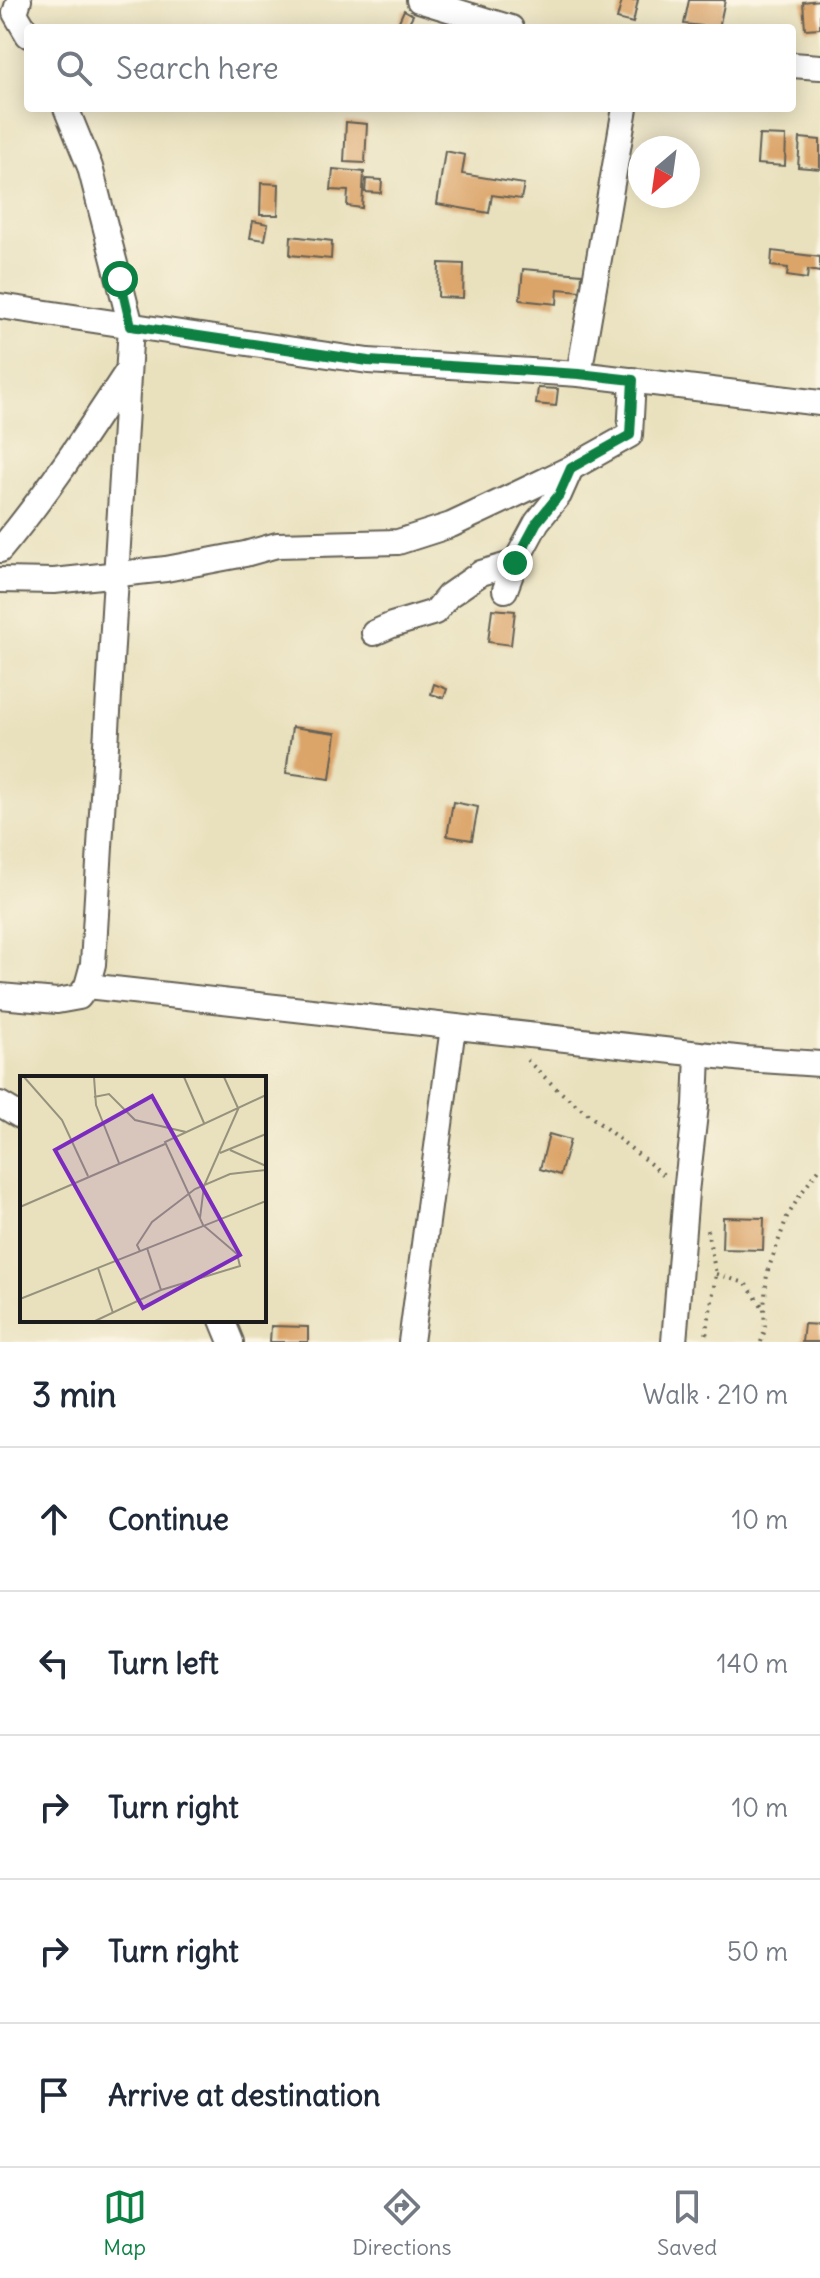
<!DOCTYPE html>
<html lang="en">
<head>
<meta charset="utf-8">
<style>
  :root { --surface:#fff; --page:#f2f2f3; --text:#1f2937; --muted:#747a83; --line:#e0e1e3; --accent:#0b8043 }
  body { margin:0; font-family:Delius,sans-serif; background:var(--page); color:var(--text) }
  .compass { position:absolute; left:628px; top:136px; width:72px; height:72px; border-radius:50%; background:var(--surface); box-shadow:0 4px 20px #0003; rotate:209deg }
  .stop { position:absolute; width:24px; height:24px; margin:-18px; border:6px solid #0b8043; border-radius:50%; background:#fff }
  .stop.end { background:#0b8043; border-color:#fff; box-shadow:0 2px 8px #0008 }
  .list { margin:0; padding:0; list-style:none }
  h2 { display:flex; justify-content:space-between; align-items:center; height:104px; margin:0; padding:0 32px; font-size:34px }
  h2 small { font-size:26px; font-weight:400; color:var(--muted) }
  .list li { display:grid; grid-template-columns:52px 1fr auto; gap:24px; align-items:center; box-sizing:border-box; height:144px; padding:0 32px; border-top:2px solid var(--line) }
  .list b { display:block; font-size:30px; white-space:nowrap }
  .list em { font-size:26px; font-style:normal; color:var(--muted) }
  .icon { flex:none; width:44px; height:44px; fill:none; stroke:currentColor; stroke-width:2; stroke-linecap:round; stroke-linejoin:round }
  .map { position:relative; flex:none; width:820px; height:1342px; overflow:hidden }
  .search { position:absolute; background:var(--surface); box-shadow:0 4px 20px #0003; left:24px; right:24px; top:24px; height:88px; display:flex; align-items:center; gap:20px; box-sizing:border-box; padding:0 28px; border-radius:8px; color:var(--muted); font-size:30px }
  .sheet { height:824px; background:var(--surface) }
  nav { display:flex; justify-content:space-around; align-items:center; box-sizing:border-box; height:112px; border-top:2px solid var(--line); background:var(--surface); font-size:22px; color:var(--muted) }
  nav a { display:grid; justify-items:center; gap:4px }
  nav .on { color:var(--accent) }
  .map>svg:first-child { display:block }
  .building { fill:#dba469 }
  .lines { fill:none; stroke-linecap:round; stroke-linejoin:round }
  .minor-casing { stroke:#646155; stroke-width:28 }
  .path { stroke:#646155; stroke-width:4; stroke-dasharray:2 6; stroke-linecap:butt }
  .minor { stroke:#fff; stroke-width:24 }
  .route { stroke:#0b8043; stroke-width:10 }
  .inset-road { fill:none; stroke:#97927d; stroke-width:2 }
  .view { fill:#7b2cbf; fill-opacity:0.15; stroke:#7b2cbf; stroke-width:4 }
  .inset-edge { fill:none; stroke:#1c1c1c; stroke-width:4 }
</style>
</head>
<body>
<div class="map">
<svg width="820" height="1342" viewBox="0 0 820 1342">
  <rect width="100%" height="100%" fill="#fcf5e5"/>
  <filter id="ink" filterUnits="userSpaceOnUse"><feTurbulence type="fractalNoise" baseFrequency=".0125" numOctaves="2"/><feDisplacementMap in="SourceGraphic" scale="16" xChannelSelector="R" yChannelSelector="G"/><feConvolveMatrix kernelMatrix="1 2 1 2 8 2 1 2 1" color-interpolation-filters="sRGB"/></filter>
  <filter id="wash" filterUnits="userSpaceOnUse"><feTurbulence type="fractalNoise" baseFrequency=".006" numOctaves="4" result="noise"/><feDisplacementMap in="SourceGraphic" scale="32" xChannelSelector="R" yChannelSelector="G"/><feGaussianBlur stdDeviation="1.8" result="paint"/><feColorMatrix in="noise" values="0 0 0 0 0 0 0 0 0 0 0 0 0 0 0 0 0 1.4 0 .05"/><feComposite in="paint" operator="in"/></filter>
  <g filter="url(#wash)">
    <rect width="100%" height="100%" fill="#e9e1be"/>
    <g id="blocks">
      <g class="building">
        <path d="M622 0H638L633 23 617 19Z"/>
        <path d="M689 0H725L719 28 684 24Z"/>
        <path d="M820 0V28L805 29 803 2Z"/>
        <path d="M404 10 413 15 407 26 399 21Z"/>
        <path d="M346 122 367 124 365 163 344 162Z"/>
        <path d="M759 135 786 136 785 166 757 164Z"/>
        <path d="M800 138 820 140V169L798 167Z"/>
        <path d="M445 151 465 155 462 174 524 184 521 199 492 195 489 213 437 204Z"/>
        <path d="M333 169 364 172 362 208 347 206 348 191 331 190Z"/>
        <path d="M366 179 382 180 381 193 365 192Z"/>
        <path d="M261 183 279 184 278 215H260Z"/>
        <path d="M253 221 268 224 265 240 250 238Z"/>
        <path d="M291 236 332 241 331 259 290 255Z"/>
        <path d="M772 251 820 257V272L808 270 807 279 787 276 788 268 771 266Z"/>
        <path d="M439 263 464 264 463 298 438 297Z"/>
        <path d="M523 269 582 274 581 291 558 289 557 304 520 300Z"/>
        <path d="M538 388 558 389 556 406 536 404Z"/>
        <path d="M492 609 515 611 511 645 488 642Z"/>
        <path d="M434 684 447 689 444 698 431 694Z"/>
        <path d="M292 727 336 733 330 779 286 773Z"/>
        <path d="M453 802 478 807 472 840 447 836Z"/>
        <path d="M549 1134 570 1140 560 1175 540 1169Z"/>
        <path d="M723 1217 764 1218 763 1250 722 1249Z"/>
        <path d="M804 1324 820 1325V1342H802Z"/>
        <path d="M271 1326 308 1327V1342H270Z"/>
      </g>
    </g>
  </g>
  <g filter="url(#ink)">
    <use href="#blocks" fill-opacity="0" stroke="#646155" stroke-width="2"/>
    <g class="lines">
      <defs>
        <g id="minor">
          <path d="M19 0 15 13 28 35"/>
          <path d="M419 0 511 28"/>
          <path d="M792 65 820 67"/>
          <path d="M0 306 368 361 579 374 820 403"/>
          <path d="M579 374 625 108"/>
          <path d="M0 550C47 494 87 433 127 372"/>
          <path d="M0 580 54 581 166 569 245 554 277 545 398 542 451 525 521 492 571 468 630 435 633 380"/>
          <path d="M505 590 515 563 537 522 559 495 571 468"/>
          <path d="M374 633 392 625 435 612 448 596 481 573 515 563"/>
          <path d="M87 986 745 1059 820 1064"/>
          <path d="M0 996 57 1001 79 997 87 986 93 964 131 326 90 167 66 108"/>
          <path d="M0 1104 22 1117"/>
          <path d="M222 1320 231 1342"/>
          <path d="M411 1342 453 1027"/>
          <path d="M674 1342 686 1192 696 1105 698 1054"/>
        </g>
      </defs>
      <use href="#minor" class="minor-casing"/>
      <g class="path">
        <path d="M527 1060 558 1090 664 1175"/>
        <path d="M716 1274 745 1283 762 1306"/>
        <path d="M705 1342 716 1274 707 1230"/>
        <path d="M761 1342 765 1329 764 1308 767 1273 787 1217 802 1192 820 1168"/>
      </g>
      <use href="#minor" class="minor"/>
    </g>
  </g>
  <g class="lines" filter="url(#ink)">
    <path class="route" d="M120 279 131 326 368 361 579 374 633 380 630 435 571 468 559 495 537 522 515 563"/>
  </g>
  <g transform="translate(20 1076)">
    <rect width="246" height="246" fill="#e9e1be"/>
    <path class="inset-road" d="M4 1 42 44 68 100M74 1 76 29 99 87M164 1 184 47M204 1 218 32M74 21 89 18 115 44 166 56M210 74 246 90M200 77 246 58M0 131 145 68M180 142 184 110 219 31M120 175 117 169 132 146 175 113 210 98 246 94M78 192 93 237M141 214 220 190 217 178 183 149 145 66 246 19M0 223 246 125M75 245 141 214 127 172"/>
    <path class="view" d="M132 20 220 179 123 232 35 74Z"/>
    <rect width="246" height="246" class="inset-edge"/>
  </g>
</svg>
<svg class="compass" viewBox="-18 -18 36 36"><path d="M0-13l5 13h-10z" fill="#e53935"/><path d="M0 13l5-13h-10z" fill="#747a83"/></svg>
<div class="stop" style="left:120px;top:279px"></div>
<div class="stop end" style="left:515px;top:563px"></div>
<div class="search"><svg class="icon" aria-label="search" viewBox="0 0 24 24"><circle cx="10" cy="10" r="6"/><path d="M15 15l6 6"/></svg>Search here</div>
</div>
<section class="sheet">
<h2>3 min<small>Walk · 210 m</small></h2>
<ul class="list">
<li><svg class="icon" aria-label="ahead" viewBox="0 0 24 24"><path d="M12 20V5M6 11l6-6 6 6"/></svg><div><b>Continue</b></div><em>10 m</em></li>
<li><svg class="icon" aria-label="left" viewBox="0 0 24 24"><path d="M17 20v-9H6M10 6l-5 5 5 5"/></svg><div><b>Turn left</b></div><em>140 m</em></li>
<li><svg class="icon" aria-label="right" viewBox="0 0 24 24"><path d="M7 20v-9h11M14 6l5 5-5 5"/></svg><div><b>Turn right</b></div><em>10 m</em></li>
<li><svg class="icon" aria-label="right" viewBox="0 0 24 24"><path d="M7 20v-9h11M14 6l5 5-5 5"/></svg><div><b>Turn right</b></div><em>50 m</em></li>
<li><svg class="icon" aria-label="arrive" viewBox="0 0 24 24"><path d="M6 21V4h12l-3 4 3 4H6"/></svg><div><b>Arrive at destination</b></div></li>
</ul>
</section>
<nav>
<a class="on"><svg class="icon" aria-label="map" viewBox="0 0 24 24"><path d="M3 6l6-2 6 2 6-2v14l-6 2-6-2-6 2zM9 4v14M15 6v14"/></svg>Map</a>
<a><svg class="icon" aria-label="directions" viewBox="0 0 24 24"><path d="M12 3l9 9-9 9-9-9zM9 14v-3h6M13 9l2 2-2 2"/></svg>Directions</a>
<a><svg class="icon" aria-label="saved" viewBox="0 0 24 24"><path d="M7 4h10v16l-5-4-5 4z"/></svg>Saved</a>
</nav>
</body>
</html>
